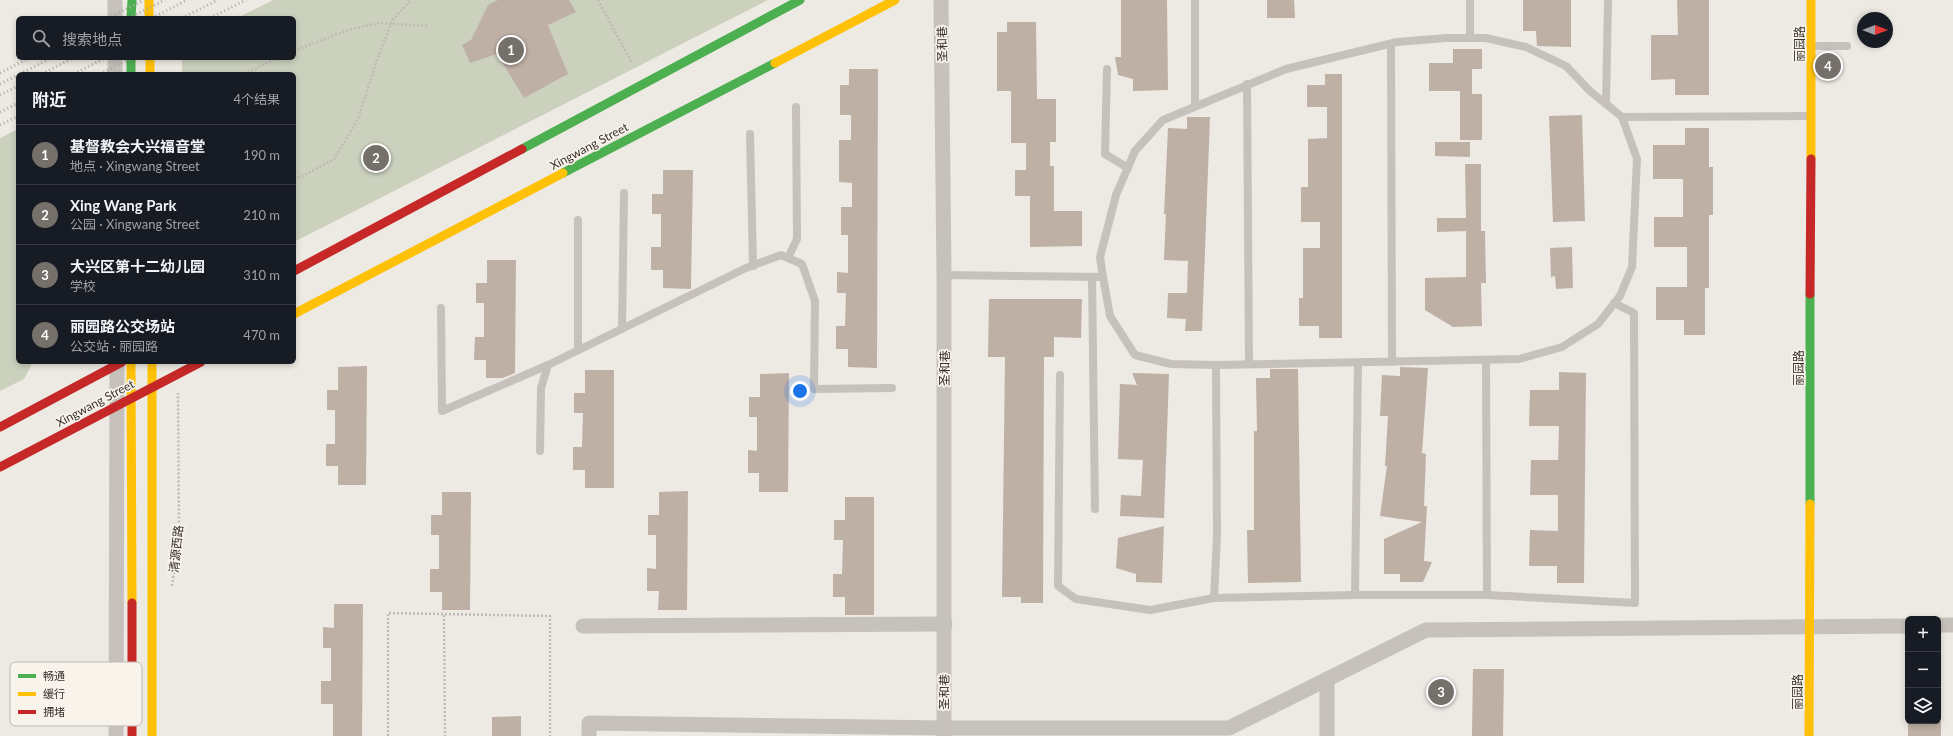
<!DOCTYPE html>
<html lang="zh">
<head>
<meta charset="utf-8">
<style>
  :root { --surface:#171b24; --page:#20242c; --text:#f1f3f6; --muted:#9ea1a6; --line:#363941; --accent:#76706b }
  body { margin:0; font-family:Lato,"Noto Sans SC",sans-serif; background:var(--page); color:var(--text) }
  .controls { position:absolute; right:12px; bottom:12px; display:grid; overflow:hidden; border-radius:6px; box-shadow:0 2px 6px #0003 }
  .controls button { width:36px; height:36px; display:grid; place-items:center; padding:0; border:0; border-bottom:1px solid var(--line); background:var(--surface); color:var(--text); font:20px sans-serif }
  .compass { position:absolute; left:1857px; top:12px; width:36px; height:36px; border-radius:50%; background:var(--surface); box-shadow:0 2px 6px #0003; rotate:90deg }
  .you { position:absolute; left:800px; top:391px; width:14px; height:14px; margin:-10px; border:3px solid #fff; border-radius:50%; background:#1a73e8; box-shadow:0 0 0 6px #1a73e833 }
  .badge { display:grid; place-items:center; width:26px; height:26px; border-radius:50%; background:var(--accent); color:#fff; font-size:13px; font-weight:700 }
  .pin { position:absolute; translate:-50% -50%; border:2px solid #fff; box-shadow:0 1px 4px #0006 }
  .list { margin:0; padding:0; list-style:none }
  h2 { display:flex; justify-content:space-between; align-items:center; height:52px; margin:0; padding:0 16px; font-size:17px }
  h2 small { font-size:13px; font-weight:400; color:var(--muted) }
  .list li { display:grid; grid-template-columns:26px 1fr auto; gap:12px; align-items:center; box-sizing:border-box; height:60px; padding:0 16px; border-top:1px solid var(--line) }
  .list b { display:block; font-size:15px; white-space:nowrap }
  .list p { margin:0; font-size:13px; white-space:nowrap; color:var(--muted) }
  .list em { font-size:13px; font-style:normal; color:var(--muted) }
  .icon { flex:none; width:22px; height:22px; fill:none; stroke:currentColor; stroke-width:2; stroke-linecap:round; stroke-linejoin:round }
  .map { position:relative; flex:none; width:1953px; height:736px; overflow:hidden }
  .search { position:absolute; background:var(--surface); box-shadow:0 2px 6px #0003; left:16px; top:16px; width:280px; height:44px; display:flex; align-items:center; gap:10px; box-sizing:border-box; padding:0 14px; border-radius:6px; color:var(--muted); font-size:15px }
  .panel { position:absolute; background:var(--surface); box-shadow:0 2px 6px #0003; left:16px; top:72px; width:280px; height:292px; border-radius:6px }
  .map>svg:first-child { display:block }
  .green { fill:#ccd1be }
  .building { fill:#bfb0a6 }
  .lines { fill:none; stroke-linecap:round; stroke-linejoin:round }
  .path { stroke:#bfbab4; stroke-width:2.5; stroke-dasharray:2 2; stroke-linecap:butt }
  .lane { stroke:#c6c1bc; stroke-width:8 }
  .street { stroke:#c6c1bc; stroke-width:15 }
  .fast { stroke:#4caf50; stroke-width:9 }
  .slow { stroke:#ffc107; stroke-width:9 }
  .jam { stroke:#c62828; stroke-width:9 }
  .rail { stroke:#aeaaa6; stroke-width:3; stroke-dasharray:1 3; stroke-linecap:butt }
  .labels { text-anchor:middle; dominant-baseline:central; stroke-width:3.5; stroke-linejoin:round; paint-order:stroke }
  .street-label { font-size:12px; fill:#362f2a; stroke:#f8f4eb }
  .key { fill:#f8f4eb; stroke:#beb9b1; stroke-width:1 }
  .key-label { font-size:11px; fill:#362f2a }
</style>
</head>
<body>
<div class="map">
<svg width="1953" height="736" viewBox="0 0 1953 736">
  <rect width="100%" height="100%" fill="#ede9e3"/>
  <g class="green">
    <path d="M273 0H768L294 242V74H182V58H294V18H237Z"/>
    <path d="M18 129V362H33L24 379 0 391V138Z"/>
  </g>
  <g class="building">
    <path d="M498 0H569L576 12 548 25 568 74 524 98 497 54 470 63 462 45 471 40 488 5Z"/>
    <path d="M1121 0H1167L1168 90 1133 91V79L1118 75 1115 57H1121Z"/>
    <path d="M1267 0H1294L1295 18H1267Z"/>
    <path d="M1523 0H1571V47L1537 46 1536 31H1523Z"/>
    <path d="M1677 0H1709V95H1675V79L1651 80V35H1678Z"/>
    <path d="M1007 22H1036L1037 99H1056V142H1050V166H1054V211H1082V246L1030 247V196H1015V170H1026V143H1011V91H997V32H1007Z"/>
    <path d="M1453 49H1482V69H1472V94H1482V140H1460V91H1429V63H1453Z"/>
    <path d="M849 69H878L877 368 848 367V349H836V326H845L846 293H837V272L848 273V235H841V207H852V183L839 182V140H851V115H840V85H849Z"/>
    <path d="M1325 74H1342V338H1319V326H1299V298H1303V248H1320V222H1301V187H1308V139L1327 138V107H1307V85H1325Z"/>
    <path d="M1582 115 1585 221 1553 222 1549 116Z"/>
    <path d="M1187 117H1210L1202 331H1185L1186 319 1167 318 1168 293H1187L1188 261 1164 260 1166 214H1164L1168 128 1187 129Z"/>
    <path d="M1685 128H1709V167H1713V215H1709V288H1705V335H1684V320H1656V287H1687V247H1654V217H1683V179H1653V145H1685Z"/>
    <path d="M1435 142H1470V157L1435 156Z"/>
    <path d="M1465 164H1481V231H1485L1486 283H1481L1482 326 1453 327 1425 310V278L1466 277V231L1437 232V218H1466Z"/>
    <path d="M663 170H693L691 289 663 288V270H651V247H661V214H652V194H663Z"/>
    <path d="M1572 247 1573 288 1556 289 1555 276 1551 277 1550 248Z"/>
    <path d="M487 260H516L515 373 503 378H486V360H474L475 337H484V303H476V283H487Z"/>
    <path d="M989 299H1082L1081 338 1054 337V357H1044L1043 603H1021V597H1002L1005 357H988Z"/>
    <path d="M367 366 366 485H338V466H326V444H335V410H327V390H338V367Z"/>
    <path d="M1400 367 1428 368 1422 453 1426 454 1424 506H1427L1424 561 1432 562 1423 582H1400V574H1384V539L1422 522 1380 516 1387 466H1385L1388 416H1380L1382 375 1400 376Z"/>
    <path d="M1270 369H1298L1301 582 1248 583 1247 530H1254V431H1257L1256 378H1270Z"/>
    <path d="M585 370H614V488H585V470H573V447H582L583 413H574V393H585Z"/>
    <path d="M1559 372 1586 373 1584 583H1557V566H1529L1530 530 1558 531V495H1530L1531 460H1558L1559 426H1529L1530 390H1559Z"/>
    <path d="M789 373 788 492H759V473H748V450L757 451V417H749V397H760V374Z"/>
    <path d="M1132 373 1169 374 1164 518 1120 516 1121 495 1141 496 1143 460 1118 459 1120 384 1137 385Z"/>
    <path d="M688 491 687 610H658L659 591H647V568L656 569V535H648V515H659V492Z"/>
    <path d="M442 492H471L470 610H442V592H430V569H439V535H431V515H442Z"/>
    <path d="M845 497H874V615H845V597H833V574H842L843 540H834V520H845Z"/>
    <path d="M1164 526 1162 583 1136 582V574L1116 568 1118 538Z"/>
    <path d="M334 604H363L362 736H333V704H321V681H331V648H323V627L334 628Z"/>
    <path d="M1473 669H1504L1503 736H1472Z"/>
    <path d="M521 716V736H492V717Z"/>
    <rect x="1908" y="721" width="33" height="15"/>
  </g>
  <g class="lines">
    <g class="path">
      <path d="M598 0 632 63"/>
      <path d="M294 51 351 29 380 23 429 26"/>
      <path d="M244 74 277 58"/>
      <path d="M294 178 301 177 334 159 358 119 377 60 393 19 411 0"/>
      <path d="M172 586 179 535 178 393"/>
      <path d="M444 615 445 736"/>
      <path d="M388 736V613L550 616V736"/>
    </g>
    <g class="lane">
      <path d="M1195 0V106"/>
      <path d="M1470 0V38"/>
      <path d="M1391 44 1392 362"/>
      <path d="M1811 46H1847"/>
      <path d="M1107 69 1105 154 1128 168"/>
      <path d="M1247 84 1249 364"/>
      <path d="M1606 104 1608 0"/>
      <path d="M1622 117 1809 116"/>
      <path d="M750 134 753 266"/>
      <path d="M788 258 797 239 796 107"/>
      <path d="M944 275 1103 277 1110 316 1135 355 1171 364 1216 365 1519 359 1562 347 1598 324 1620 296 1632 267 1637 159 1622 117 1590 91 1566 66 1526 47 1486 38H1446L1397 42 1286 69 1163 120 1135 151 1116 195 1100 257 1103 277"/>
      <path d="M1092 277 1095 509"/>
      <path d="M441 308 442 411 548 365"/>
      <path d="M622 329 624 193"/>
      <path d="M578 350V220"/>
      <path d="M1486 360 1487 595"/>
      <path d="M1060 375 1058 586 1076 599 1150 610 1214 598 1355 595H1487L1635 603 1634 313 1614 303"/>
      <path d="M540 451 541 388 548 365 746 268 781 255 802 264 815 301 814 389 892 388"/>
      <path d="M1355 595 1358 363"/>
      <path d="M1214 598 1217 537 1216 365"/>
    </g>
    <g class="street">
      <path d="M115 0V18"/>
      <path d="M941 0 944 275V736"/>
      <path d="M115 58V74"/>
      <path d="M1938 625H1953"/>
      <path d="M583 626 945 624"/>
      <path d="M116 736 117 362"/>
      <path d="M589 736V723L944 728H1229L1426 630 1908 626"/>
      <path d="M1327 736V679"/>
    </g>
    <g class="fast">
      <path d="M131 18 132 0"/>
      <path d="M131 58V74"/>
      <path d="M522 149 800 0"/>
      <path d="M563 173 775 63"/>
      <path d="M1810 504V294"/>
    </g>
    <g class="slow">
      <path d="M149 0V18"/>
      <path d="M150 58V74"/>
      <path d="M775 63 895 0"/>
      <path d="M1811 159V0"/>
      <path d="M294 314 563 173"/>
      <path d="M131 362 132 603"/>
      <path d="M152 362V736"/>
      <path d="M1809 736 1810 504"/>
    </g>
    <g class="jam">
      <path d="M294 271 522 149"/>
      <path d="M1810 294 1811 159"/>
      <path d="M0 427 122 362"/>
      <path d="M0 467 201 362"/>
      <path d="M132 603V736"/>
    </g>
    <g class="rail">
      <path d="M108 18 144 0"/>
      <path d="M129 18 165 0"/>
      <path d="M152 18 187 0"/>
      <path d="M182 18 218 0"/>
      <path d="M210 18 246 0"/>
      <path d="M0 73 29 58"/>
      <path d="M20 74 51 58"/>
      <path d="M42 74 73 58"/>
      <path d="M74 74 105 58"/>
      <path d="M100 74 132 58"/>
      <path d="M0 84 18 75"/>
      <path d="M0 95 18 86"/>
      <path d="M0 112 18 103"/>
      <path d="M0 125 18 116"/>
    </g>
  </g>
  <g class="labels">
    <g class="street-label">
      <text transform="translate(942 44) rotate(-91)">圣和巷</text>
      <text transform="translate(1799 44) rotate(-90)">丽园路</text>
      <text transform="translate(589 146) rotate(-28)">Xingwang Street</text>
      <text transform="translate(944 368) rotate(-90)">圣和巷</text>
      <text transform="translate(1798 368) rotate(-90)">丽园路</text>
      <text transform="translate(95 403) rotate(-28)">Xingwang Street</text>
      <text transform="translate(176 549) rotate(-84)">清源西路</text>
      <text transform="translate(944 692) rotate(-89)">圣和巷</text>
      <text transform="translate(1797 692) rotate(-90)">丽园路</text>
    </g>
  </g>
  <rect x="10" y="662" width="132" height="64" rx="6" class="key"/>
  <rect x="18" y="674" width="18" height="4" fill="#4caf50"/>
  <rect x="18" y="692" width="18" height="4" fill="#ffc107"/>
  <rect x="18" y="710" width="18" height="4" fill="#c62828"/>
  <g class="key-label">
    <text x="43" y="680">畅通</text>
    <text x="43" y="698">缓行</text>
    <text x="43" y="716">拥堵</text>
  </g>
</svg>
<div class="controls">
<button>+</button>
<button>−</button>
<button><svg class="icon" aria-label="layers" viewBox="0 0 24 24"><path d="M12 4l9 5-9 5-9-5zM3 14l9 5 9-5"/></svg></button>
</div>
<svg class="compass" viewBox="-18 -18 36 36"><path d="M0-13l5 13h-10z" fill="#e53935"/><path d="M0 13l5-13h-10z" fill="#9ea1a6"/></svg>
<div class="you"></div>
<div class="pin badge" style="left:511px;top:50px">1</div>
<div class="pin badge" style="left:376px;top:158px">2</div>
<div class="pin badge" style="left:1441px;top:692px">3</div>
<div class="pin badge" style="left:1828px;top:66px">4</div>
<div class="search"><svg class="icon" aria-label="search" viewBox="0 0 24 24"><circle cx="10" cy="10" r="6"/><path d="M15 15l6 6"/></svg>搜索地点</div>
<section class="panel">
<h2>附近<small>4个结果</small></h2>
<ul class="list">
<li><span class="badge">1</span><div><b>基督教会大兴福音堂</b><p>地点 · Xingwang Street</p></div><em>190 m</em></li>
<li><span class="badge">2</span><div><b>Xing Wang Park</b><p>公园 · Xingwang Street</p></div><em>210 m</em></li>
<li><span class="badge">3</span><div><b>大兴区第十二幼儿园</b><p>学校</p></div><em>310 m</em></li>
<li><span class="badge">4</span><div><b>丽园路公交场站</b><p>公交站 · 丽园路</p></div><em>470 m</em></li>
</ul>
</section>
</div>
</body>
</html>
